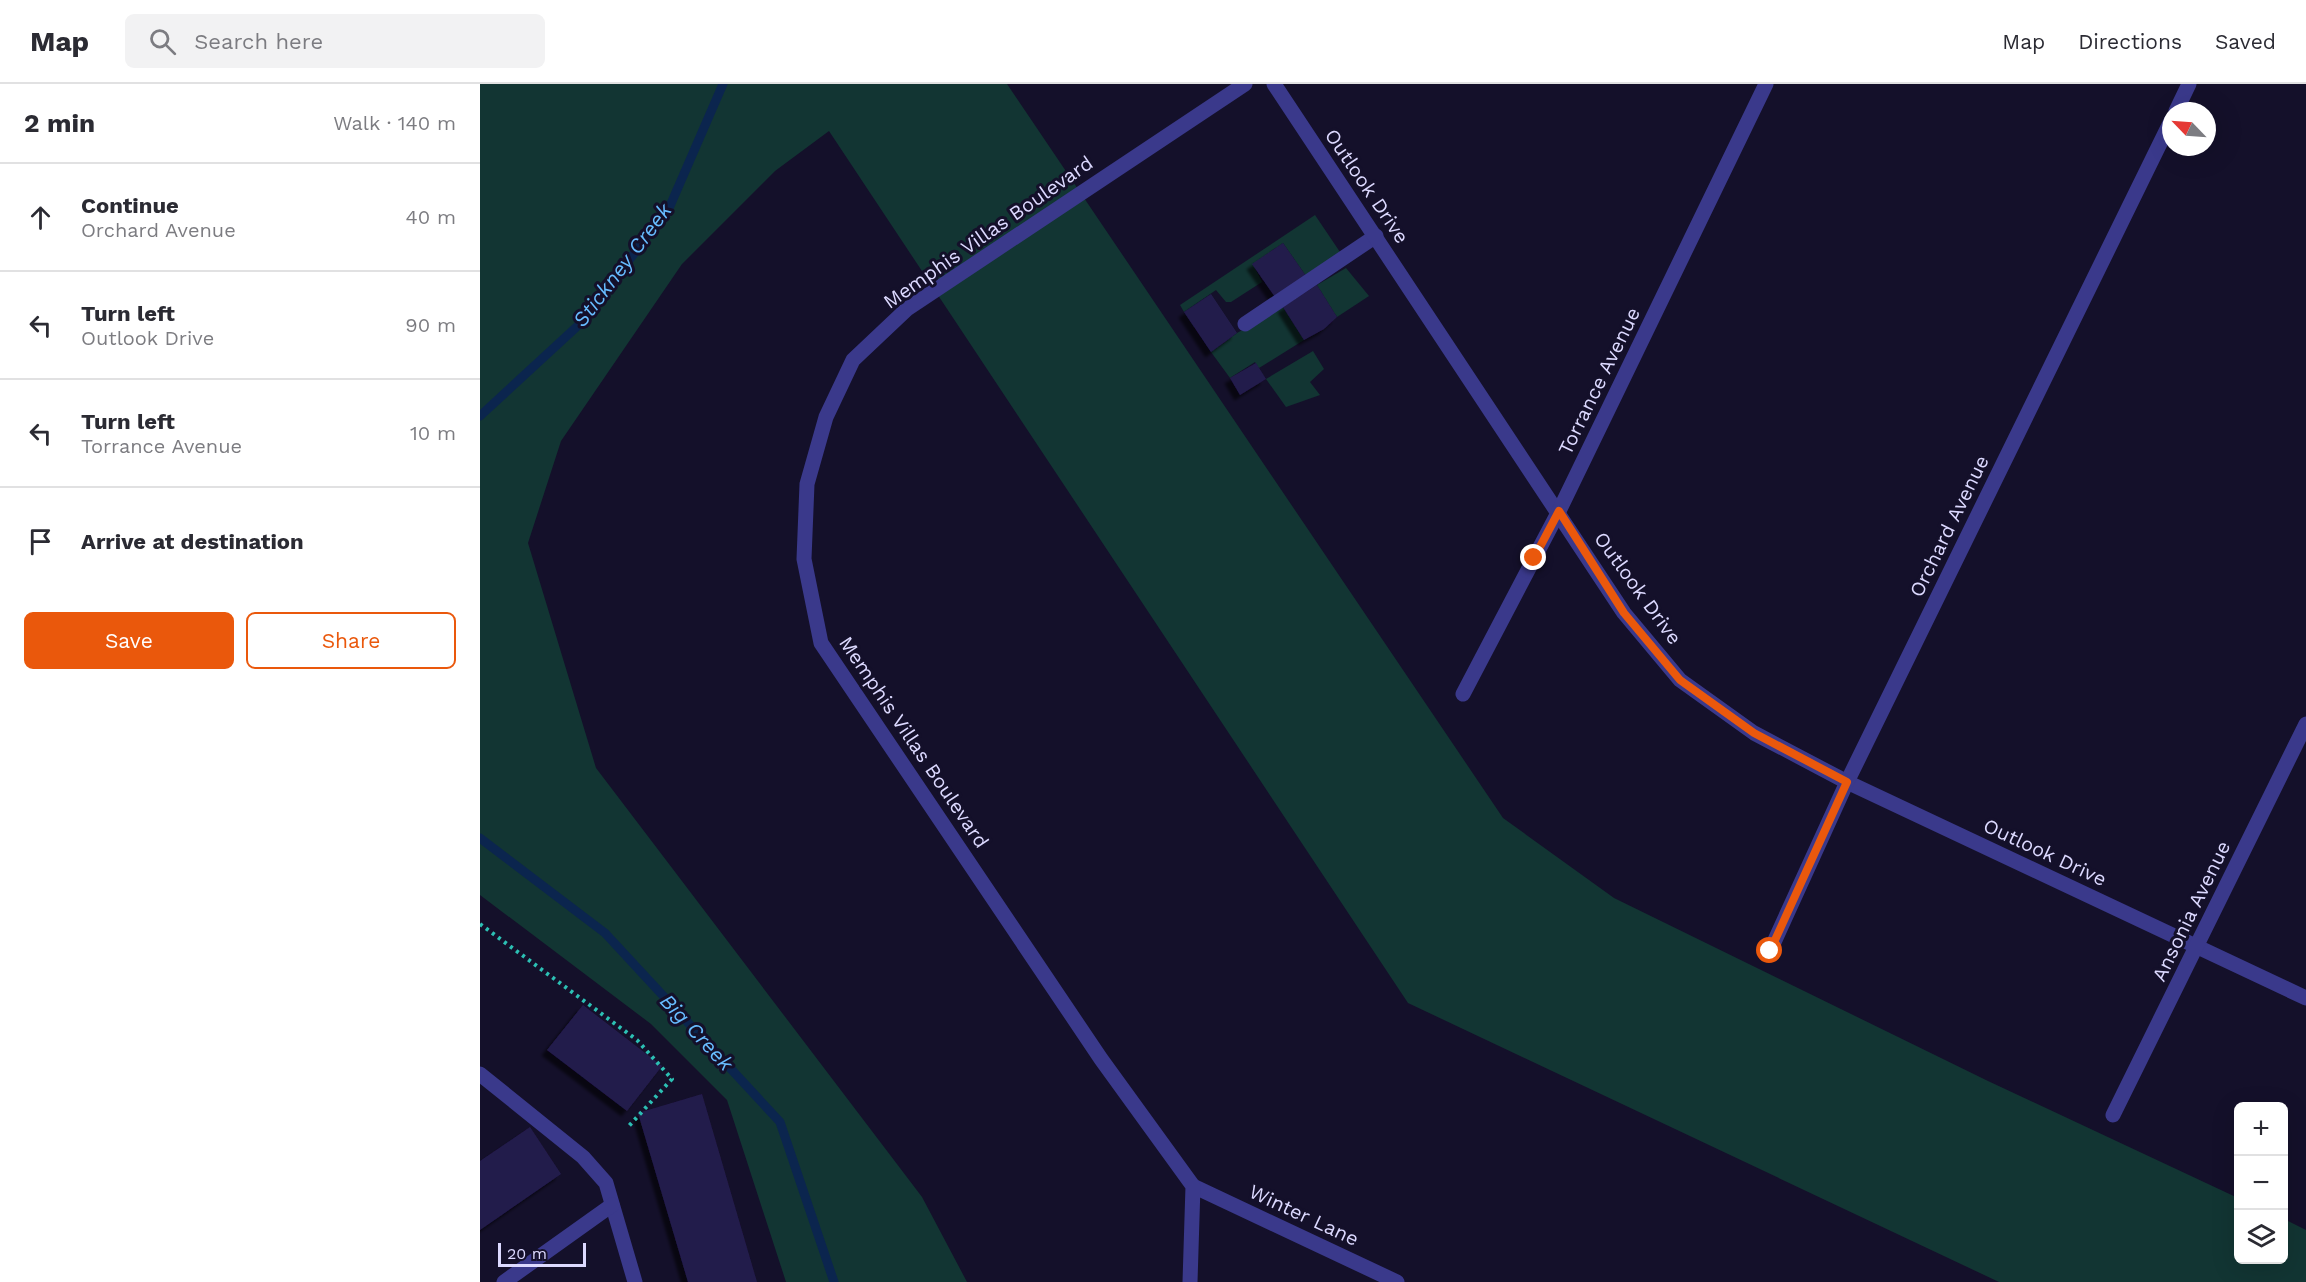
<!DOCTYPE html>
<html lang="en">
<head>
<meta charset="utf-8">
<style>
  :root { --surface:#fff; --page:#f2f2f3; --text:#2b2b33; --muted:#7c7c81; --line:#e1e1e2; --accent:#ea580c }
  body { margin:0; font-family:"Work Sans",sans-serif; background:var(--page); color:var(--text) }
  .controls { position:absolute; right:18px; bottom:18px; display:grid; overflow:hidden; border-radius:9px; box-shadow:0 6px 24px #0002 }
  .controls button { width:54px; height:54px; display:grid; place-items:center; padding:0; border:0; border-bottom:2px solid var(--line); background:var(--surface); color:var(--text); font:30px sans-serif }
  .compass { position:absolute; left:1682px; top:18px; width:54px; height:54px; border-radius:50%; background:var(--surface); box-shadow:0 6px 24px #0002; rotate:295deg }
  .scale { position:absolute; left:18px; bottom:15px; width:88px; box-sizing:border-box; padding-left:6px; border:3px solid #dcd9ff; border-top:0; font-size:16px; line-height:21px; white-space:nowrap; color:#dcd9ff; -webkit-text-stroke:4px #14102a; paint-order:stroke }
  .stop { position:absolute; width:18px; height:18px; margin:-14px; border:4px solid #ea580c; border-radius:50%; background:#fff }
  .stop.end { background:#ea580c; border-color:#fff; box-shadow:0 2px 6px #0008 }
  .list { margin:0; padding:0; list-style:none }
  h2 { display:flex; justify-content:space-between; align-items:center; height:78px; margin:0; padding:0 24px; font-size:26px }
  h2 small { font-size:20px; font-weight:400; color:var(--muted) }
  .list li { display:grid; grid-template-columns:39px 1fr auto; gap:18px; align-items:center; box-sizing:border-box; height:108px; padding:0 24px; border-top:2px solid var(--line) }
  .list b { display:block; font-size:22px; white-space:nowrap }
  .list p { margin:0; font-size:20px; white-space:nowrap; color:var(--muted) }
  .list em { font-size:20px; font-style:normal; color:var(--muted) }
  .actions { display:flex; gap:12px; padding:18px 24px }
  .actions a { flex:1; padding:14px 0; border:2px solid var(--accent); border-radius:9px; text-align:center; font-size:21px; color:var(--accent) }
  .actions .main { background:var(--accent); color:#fff }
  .icon { flex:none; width:33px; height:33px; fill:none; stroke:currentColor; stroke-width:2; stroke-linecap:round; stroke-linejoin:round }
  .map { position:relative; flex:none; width:1826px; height:1198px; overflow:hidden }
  header { display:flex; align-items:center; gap:36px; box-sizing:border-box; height:84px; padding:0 30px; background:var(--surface); border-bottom:2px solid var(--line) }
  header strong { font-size:28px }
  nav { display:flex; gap:33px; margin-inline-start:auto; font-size:21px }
  .search { width:420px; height:54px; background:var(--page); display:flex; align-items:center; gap:15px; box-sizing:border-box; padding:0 21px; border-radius:9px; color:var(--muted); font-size:22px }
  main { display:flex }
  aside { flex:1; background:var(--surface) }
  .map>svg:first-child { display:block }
  .green { fill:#123533 }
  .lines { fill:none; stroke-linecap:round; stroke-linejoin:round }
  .stream { stroke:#0b254e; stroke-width:9 }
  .building { fill:#241b4c; filter:url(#shadow) }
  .path { stroke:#2cc0b4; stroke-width:4; stroke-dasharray:3 4.5; stroke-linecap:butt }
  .service { stroke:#3a398b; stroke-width:15 }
  .minor { stroke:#3a398b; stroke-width:15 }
  .route { stroke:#ea580c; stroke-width:8 }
  .labels { text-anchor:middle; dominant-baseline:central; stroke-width:6; stroke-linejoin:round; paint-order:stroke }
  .street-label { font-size:20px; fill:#dcd9ff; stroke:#14102a }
  .water-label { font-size:21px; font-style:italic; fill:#67bcff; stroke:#14102a }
</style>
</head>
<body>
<header>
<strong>Map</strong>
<div class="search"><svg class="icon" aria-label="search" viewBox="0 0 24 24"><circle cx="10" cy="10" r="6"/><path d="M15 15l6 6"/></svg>Search here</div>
<nav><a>Map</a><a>Directions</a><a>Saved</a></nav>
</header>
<main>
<aside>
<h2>2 min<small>Walk · 140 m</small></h2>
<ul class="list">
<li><svg class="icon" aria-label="ahead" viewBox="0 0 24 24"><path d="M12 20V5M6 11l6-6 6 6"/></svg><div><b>Continue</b><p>Orchard Avenue</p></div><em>40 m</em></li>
<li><svg class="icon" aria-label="left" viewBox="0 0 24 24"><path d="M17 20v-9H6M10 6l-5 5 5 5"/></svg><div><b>Turn left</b><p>Outlook Drive</p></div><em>90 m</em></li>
<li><svg class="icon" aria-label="left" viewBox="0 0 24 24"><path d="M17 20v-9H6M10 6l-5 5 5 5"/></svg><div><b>Turn left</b><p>Torrance Avenue</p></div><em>10 m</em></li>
<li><svg class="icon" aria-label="arrive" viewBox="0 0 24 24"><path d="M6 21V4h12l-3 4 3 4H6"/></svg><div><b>Arrive at destination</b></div></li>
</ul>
<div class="actions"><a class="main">Save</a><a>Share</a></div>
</aside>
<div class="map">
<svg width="1826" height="1198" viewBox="0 0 1826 1198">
  <defs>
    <filter id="shadow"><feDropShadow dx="-5.5" dy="5.5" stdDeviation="1.5" flood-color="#0009"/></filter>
  </defs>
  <rect width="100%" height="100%" fill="#14102a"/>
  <g class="green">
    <path d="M0 0H527L1023 734 1134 814 1508 997 1758 1114V1176H1804V1135L1826 1146V1198H1519L928 919 349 47 295 87 202 180 81 357 48 459 116 684 442 1113 487 1198H306L247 1016 171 940 0 811Z"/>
    <path d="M835 131 860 168 826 192 803 159 773 180 782 198 751 218H746L736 206 704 228 700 221Z"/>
    <path d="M866 184 889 212 857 233 837 201Z"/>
    <path d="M803 223 824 256 779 284 775 278 750 294 731 268 757 249Z"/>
    <path d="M833 267 844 285 830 298 840 311 806 323 786 295Z"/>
  </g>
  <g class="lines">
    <g class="stream">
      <path d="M0 332 103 237 190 122 243 0"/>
      <path d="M0 754 125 849 300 1038 354 1198"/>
    </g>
  </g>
  <g class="building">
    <path d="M803 159 826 192 795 213 772 180Z"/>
    <path d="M837 201 857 233 844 245 824 256 803 223Z"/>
    <path d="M731 210 757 249 731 268 704 228Z"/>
    <path d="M776 279 786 295 760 311 750 294Z"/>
    <path d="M103 921 182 982 147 1027 67 966Z"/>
    <path d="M222 1010 277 1198H208L158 1029Z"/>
    <path d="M50 1043 81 1090 0 1146V1077Z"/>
  </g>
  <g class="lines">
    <path class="path" d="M0 840 157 956 192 995 147 1044"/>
    <g class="service">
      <path d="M765 240 896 152"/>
      <path d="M0 990 103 1073 126 1099 155 1198"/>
      <path d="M24 1198 132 1121"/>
    </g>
    <g class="minor">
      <path d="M794 0 1144 529 1200 596 1274 649 1367 698 1826 914"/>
      <path d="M1696 27 1709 0"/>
      <path d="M983 610 1079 427 1286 0"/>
      <path d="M1290 867 1367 698 1691 37"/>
      <path d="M1633 1031 1826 640"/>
      <path d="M713 1102 917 1198"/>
      <path d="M710 1198 713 1102 621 975 341 559 324 475 327 400 346 333 373 276 427 225 765 0"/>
    </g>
  </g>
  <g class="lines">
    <path class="route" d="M1054 474 1079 427 1144 529 1200 596 1274 649 1367 698 1290 867"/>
  </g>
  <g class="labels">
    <g class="street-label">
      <text transform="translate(887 102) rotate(56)">Outlook Drive</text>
      <text transform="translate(508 148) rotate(-35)">Memphis Villas Boulevard</text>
      <text transform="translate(1119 297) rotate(-64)">Torrance Avenue</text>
      <text transform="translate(1469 442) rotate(-64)">Orchard Avenue</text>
      <text transform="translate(1158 504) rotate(54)">Outlook Drive</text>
      <text transform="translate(434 658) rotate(56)">Memphis Villas Boulevard</text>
      <text transform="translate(1565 768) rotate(25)">Outlook Drive</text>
      <text transform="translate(1711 827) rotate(-64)">Ansonia Avenue</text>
      <text transform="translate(824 1131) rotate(25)">Winter Lane</text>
    </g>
    <g class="water-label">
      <text transform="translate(142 181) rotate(-53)">Stickney Creek</text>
      <text transform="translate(217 948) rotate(47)">Big Creek</text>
    </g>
  </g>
</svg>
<div class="controls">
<button>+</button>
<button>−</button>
<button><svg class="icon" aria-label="layers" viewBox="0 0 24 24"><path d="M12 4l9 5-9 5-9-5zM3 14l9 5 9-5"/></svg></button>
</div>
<svg class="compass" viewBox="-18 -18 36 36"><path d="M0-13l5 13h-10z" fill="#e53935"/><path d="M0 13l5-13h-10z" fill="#7c7c81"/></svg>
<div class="scale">20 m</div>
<div class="stop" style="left:1290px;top:867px"></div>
<div class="stop end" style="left:1054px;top:474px"></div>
</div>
</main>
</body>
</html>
